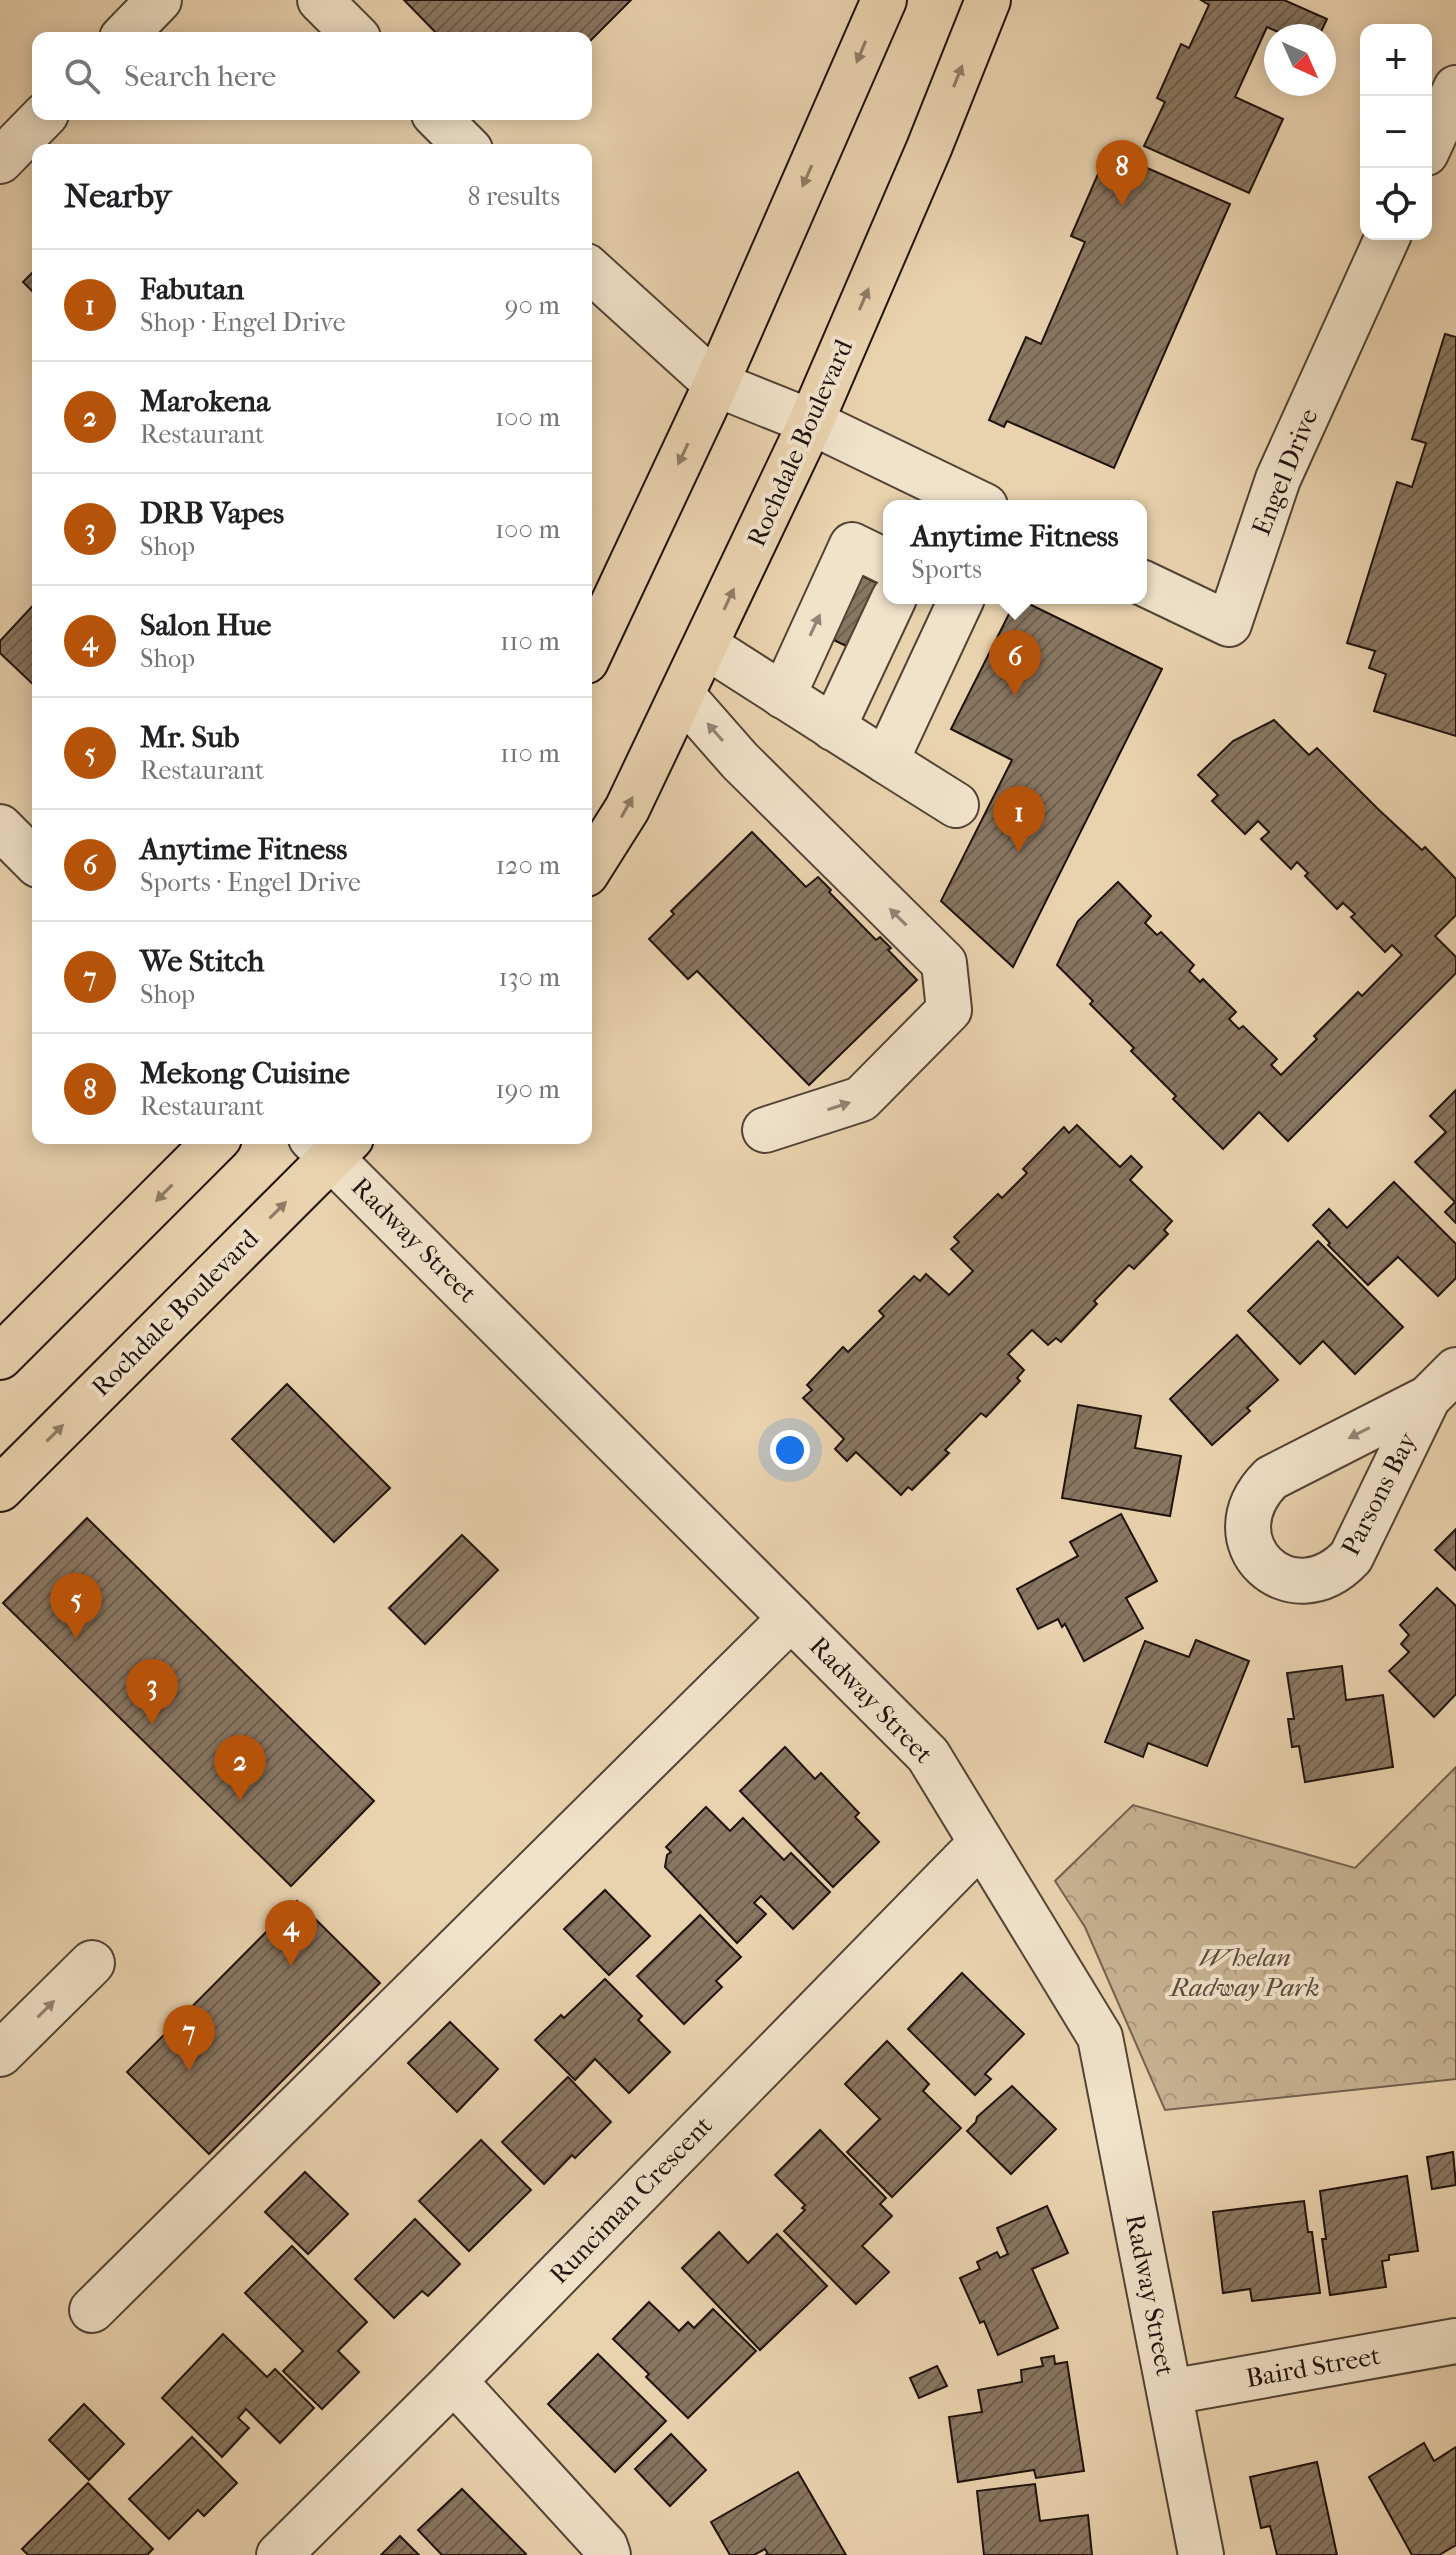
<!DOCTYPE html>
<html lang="en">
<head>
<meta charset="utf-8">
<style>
  :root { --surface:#fff; --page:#f2f2f2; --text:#202124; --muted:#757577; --line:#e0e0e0; --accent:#b45309 }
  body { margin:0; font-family:"IM FELL French Canon",serif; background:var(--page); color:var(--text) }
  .controls { position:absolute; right:24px; top:24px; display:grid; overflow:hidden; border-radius:16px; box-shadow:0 4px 20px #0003 }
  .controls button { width:72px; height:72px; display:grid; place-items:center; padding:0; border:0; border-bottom:2px solid var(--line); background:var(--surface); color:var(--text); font:40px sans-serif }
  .compass { position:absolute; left:1264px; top:24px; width:72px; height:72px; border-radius:50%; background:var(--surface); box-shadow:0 4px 20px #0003; rotate:135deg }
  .you { position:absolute; left:790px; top:1450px; width:28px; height:28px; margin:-20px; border:6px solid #fff; border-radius:50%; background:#1a73e8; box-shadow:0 0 0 12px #1a73e833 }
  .badge { display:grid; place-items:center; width:52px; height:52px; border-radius:50%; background:var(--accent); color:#fff; font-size:26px; font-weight:700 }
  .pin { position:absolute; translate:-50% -66px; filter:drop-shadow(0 2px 4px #0008) }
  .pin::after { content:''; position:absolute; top:42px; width:28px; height:24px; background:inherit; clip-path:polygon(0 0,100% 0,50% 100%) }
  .popup { position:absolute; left:883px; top:500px; width:264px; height:104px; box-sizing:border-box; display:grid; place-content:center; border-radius:16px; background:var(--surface); filter:drop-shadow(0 2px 6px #0005); font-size:26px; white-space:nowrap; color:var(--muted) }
  .popup b { font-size:30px; color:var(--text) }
  .popup::after { content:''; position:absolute; left:50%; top:100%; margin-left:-16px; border:16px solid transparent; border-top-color:var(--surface) }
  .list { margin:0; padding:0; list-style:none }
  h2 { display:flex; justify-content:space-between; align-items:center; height:104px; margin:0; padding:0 32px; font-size:34px }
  h2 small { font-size:26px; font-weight:400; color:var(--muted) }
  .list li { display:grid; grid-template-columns:52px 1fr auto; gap:24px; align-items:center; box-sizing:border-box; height:112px; padding:0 32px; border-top:2px solid var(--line) }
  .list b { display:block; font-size:30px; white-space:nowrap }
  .list p { margin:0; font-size:26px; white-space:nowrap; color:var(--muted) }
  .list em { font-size:26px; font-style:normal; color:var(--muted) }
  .icon { flex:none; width:44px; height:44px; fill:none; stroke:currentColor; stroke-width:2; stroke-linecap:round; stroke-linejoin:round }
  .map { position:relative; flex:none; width:1456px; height:2555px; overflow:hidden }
  .search { position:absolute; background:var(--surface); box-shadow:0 4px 20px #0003; left:32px; top:32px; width:560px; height:88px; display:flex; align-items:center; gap:20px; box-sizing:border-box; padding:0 28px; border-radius:16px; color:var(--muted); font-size:30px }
  .panel { position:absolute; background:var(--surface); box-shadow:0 4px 20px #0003; left:32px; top:144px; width:560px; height:1000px; border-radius:16px }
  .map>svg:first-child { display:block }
  .park { fill:url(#park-crowns); stroke:#746250; stroke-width:2 }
  .building { fill:url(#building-hatch); stroke:#20130d; stroke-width:2 }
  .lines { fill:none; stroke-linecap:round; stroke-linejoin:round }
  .minor-casing { stroke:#524335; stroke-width:48 }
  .major-casing { stroke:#20130d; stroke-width:48 }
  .minor { stroke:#f1e2ca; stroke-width:44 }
  .major { stroke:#e9d2ae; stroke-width:44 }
  .oneway { fill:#8f7c66 }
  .oneway2 { fill:#938575 }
  .labels { text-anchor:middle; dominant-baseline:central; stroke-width:8; stroke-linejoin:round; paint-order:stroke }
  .street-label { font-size:26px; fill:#20130d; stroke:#f1e2ca }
  .park-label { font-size:26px; font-style:italic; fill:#5a4b3c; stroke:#f1e2ca }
</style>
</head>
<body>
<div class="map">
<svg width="1456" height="2555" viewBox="0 0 1456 2555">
  <defs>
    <pattern id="park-crowns" width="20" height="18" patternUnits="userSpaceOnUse" patternTransform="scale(2)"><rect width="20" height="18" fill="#c7b293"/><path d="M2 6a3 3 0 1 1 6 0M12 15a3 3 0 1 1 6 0" fill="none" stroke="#ab987e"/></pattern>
    <pattern id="building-hatch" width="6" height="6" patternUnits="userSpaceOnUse" patternTransform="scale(2)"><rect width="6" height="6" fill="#897661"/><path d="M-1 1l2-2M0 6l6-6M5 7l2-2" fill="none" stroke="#70604e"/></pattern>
  </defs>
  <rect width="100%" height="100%" fill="#e9d2ae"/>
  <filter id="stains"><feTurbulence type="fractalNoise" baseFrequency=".0025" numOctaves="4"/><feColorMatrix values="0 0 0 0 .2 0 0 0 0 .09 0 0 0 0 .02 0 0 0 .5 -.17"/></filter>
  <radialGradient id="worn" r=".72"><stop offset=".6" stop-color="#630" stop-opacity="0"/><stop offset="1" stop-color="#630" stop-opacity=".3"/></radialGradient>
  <path class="park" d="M1456 1767V2079L1165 2110 1085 1927 1055 1881 1133 1805 1355 1868Z"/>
  <g class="building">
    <path d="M404 0H631L586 45V38H441Z"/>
    <path d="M1284 0 1327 19 1319 36H1287L1267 27 1235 97 1283 119 1249 193 1144 146 1165 102 1157 98 1181 44 1189 48 1209 5 1201 0Z"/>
    <path d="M1108 151 1230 204 1114 468 1007 421 1004 427 989 420 1026 337 1041 344 1085 242 1071 236Z"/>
    <path d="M38 267V297L23 282Z"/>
    <path d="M1445 334 1456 337V736L1374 711 1386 674 1369 668 1375 651 1347 643 1397 482 1412 487 1426 443 1412 439Z"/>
    <path d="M856 573 877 583 861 653 819 633Z"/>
    <path d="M1017 598 1162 669 1013 967 941 901 1012 760 951 729Z"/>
    <path d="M38 600V689L0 653V641Z"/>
    <path d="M1274 720 1309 755 1317 748 1377 808 1422 850 1425 847 1456 879V915L1435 936 1456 957V973L1288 1141 1259 1112 1223 1149 1173 1099 1176 1096 1131 1051 1134 1048 1090 1004 1093 1001 1057 965 1078 921 1118 882 1151 916 1145 923 1157 935 1161 932 1194 965 1189 971 1200 982 1203 979 1236 1012 1229 1019 1239 1029 1243 1026 1277 1059 1271 1065 1281 1075 1317 1039 1314 1036 1358 992 1362 996 1402 955 1392 945 1385 952 1351 917 1355 914 1343 903 1337 909 1305 876 1308 873 1297 862 1291 869 1261 839 1269 832 1258 821 1245 834 1212 801 1218 795 1198 775 1233 741Z"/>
    <path d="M752 832 806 887 818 877 831 890 829 892 876 940 880 937 891 948 888 950 917 980 809 1085 697 971 688 979 649 939 674 914 671 911Z"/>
    <path d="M1456 1090V1223L1445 1212 1455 1202 1415 1162 1446 1132 1430 1116Z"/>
    <path d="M1077 1125 1120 1167 1131 1156 1142 1167 1130 1180 1172 1221 1164 1230 1168 1234 1134 1269 1129 1265 1094 1301 1097 1304 1061 1342 1056 1338 1048 1345 1032 1330 1008 1354 1024 1370 1017 1378 1020 1381 986 1417 981 1413 945 1450 949 1453 912 1490 908 1487 901 1495 856 1452 847 1461 835 1449 844 1439 803 1398 812 1390 807 1385 843 1347 848 1352 884 1316 879 1311 914 1276 920 1281 926 1274 949 1295 973 1271 951 1249 959 1242 954 1237 998 1194 1002 1198 1027 1173 1023 1169 1064 1127 1069 1133Z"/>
    <path d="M1394 1182 1456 1244V1278L1438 1296 1398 1257 1368 1285 1328 1245 1330 1243 1313 1225 1329 1209 1347 1228Z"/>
    <path d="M1318 1241 1403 1327 1355 1374 1323 1341 1300 1364 1248 1311Z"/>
    <path d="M1237 1335 1278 1380 1247 1408 1250 1411 1212 1445 1170 1399Z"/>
    <path d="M287 1384 390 1488 334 1542 232 1439Z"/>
    <path d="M1078 1405 1141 1416 1135 1448 1181 1456 1170 1516 1062 1498Z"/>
    <path d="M1121 1514 1157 1581 1126 1598 1143 1628 1084 1661 1065 1624 1062 1627 1058 1619 1038 1629 1017 1589 1078 1556 1070 1542Z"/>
    <path d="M87 1518 374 1801 291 1886 3 1603Z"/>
    <path d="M1456 1529V1570L1435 1550Z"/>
    <path d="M462 1535 498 1570 425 1644 389 1608Z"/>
    <path d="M1437 1588 1456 1606V1694L1434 1717 1389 1671 1409 1652 1401 1644 1409 1635 1400 1625Z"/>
    <path d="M1196 1640 1249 1661 1207 1766 1148 1743 1143 1757 1105 1742 1145 1641 1189 1657Z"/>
    <path d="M1342 1666 1346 1700 1383 1695 1393 1767 1305 1782 1299 1746 1292 1747 1288 1719H1294L1287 1673Z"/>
    <path d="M785 1747 815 1779 821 1773 859 1813 855 1817 879 1842 833 1887 740 1791Z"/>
    <path d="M706 1807 730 1831 743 1818 784 1860 791 1853 830 1892 793 1929 761 1896 754 1903 766 1914 737 1943 665 1867 667 1855 671 1852 666 1847Z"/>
    <path d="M605 1890 650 1936 609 1975 564 1929Z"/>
    <path d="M297 1901 380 1983 209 2154 127 2072Z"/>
    <path d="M700 1915 741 1957 716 1981 722 1987 684 2024 637 1976Z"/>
    <path d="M962 1973 1024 2034 985 2074 991 2079 975 2095 908 2029Z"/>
    <path d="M605 1979 642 2016 638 2020 670 2052 629 2093 595 2059 575 2080 535 2040 561 2015 564 2018Z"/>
    <path d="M450 2022 498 2069 457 2112 408 2063Z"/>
    <path d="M887 2041 929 2084 923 2091 961 2128 892 2197 847 2152 880 2119 845 2084Z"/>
    <path d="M568 2077 611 2122 575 2158 572 2155 544 2184 502 2142Z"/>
    <path d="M1012 2086 1056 2129 1011 2174 967 2131 976 2122 977 2117Z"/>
    <path d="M820 2130 886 2198 880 2204 892 2216 862 2246 889 2272 856 2304 784 2231 805 2210 802 2208 805 2205 775 2175Z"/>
    <path d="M481 2140 531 2190 469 2251 419 2201Z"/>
    <path d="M1453 2152 1456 2185 1432 2189 1427 2157Z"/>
    <path d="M305 2172 348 2214 308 2254 265 2212Z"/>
    <path d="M1407 2176 1418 2251 1389 2255V2260L1382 2261 1386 2287 1330 2295 1322 2239H1326L1320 2191Z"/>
    <path d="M1304 2201 1308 2232H1312L1320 2293 1252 2301 1250 2289 1223 2293 1213 2212Z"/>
    <path d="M1047 2206 1068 2253 1032 2269 1058 2328 998 2355 984 2321 980 2323 960 2278 980 2269 977 2262 997 2252 1000 2258 1008 2254 997 2228Z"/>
    <path d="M415 2219 460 2264 428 2296 422 2291 394 2318 355 2279Z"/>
    <path d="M719 2232 748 2263 777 2234 827 2286 760 2350 682 2268Z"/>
    <path d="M292 2246 367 2322 338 2351 359 2372 322 2409 283 2371 303 2351 245 2293Z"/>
    <path d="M649 2302 679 2331 688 2322 694 2328 713 2309 756 2351 688 2418 646 2377 649 2374 613 2339Z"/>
    <path d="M223 2334 267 2377 275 2369 314 2408 280 2443 246 2409 238 2418 249 2428 222 2457 162 2398Z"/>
    <path d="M598 2354 666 2421 615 2472 548 2404Z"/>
    <path d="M1054 2356 1055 2364 1067 2362 1084 2471 1036 2478 1034 2470 958 2482 949 2417 982 2412 978 2390 1022 2382 1021 2370 1043 2366 1041 2358Z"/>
    <path d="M937 2366 947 2386 919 2398 910 2378Z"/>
    <path d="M84 2404 124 2444 89 2480 49 2440Z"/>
    <path d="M671 2434 706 2470 670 2506 635 2469Z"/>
    <path d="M192 2437 237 2483 204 2516 198 2510 169 2539 129 2499Z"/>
    <path d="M1424 2443 1434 2461 1456 2447V2545L1439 2555H1412L1369 2477Z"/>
    <path d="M1317 2462 1337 2555H1277L1270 2526 1261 2528 1250 2477Z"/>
    <path d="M798 2472 846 2555H765L768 2554 765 2549 754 2555H730L711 2522Z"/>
    <path d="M88 2483 153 2549 147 2555H28L22 2549Z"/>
    <path d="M1035 2484 1040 2521 1088 2515 1092 2555H984L977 2491Z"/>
    <path d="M462 2489 526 2554 525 2555H442L418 2530Z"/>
    <path d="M400 2536 419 2555H381Z"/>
  </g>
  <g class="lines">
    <defs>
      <g id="minor">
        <path d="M320 0 358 38"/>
        <path d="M122 38 159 0"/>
        <path d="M434 114 470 150"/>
        <path d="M1426 153 1456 88"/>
        <path d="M0 161 46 114"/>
        <path d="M586 266 716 384 811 422 985 506"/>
        <path d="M1141 582 1229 624 1278 479 1389 234"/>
        <path d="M706 646 886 761 962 598"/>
        <path d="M682 695 740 761 944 963 949 1010 861 1099 765 1130"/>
        <path d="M783 696 852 545 889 563"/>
        <path d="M833 728 894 598"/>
        <path d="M886 761 956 805"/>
        <path d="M0 827 38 865"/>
        <path d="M311 1138 928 1755 1100 2037 1201 2555"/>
        <path d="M1428 1398 1351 1557C1291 1621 1207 1542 1271 1478L1428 1398 1456 1370"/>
        <path d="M0 2054 92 1963"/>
        <path d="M92 2310 791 1618"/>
        <path d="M454 2381 605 2546 608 2555"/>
        <path d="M1170 2392 1456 2341"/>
        <path d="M279 2555 454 2381 981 1843"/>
      </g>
      <g id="major">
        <path d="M586 661 716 384 884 0"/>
        <path d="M586 874 627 809 811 422 929 148 988 0"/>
        <path d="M0 1357 219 1138"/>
        <path d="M0 1489 351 1138"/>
      </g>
    </defs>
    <use href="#minor" class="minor-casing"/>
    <use href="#major" class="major-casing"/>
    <use href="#minor" class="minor"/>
    <use href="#major" class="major"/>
  </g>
  <defs><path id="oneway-solid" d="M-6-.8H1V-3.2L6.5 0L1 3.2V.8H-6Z" transform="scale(2)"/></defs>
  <g class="oneway">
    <use href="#oneway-solid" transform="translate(861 52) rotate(113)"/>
    <use href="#oneway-solid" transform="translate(958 76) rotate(-68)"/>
    <use href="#oneway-solid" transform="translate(807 176) rotate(114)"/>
    <use href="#oneway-solid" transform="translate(864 299) rotate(-67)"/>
    <use href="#oneway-solid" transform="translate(683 454) rotate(115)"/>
    <use href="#oneway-solid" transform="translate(729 599) rotate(-65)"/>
    <use href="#oneway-solid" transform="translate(627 807) rotate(-61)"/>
    <use href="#oneway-solid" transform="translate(164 1193) rotate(135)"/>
    <use href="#oneway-solid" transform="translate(278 1210) rotate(-45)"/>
    <use href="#oneway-solid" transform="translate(55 1433) rotate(-45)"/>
  </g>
  <g class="oneway2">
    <use href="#oneway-solid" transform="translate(815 625) rotate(-65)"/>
    <use href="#oneway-solid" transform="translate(715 732) rotate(-131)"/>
    <use href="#oneway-solid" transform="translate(898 917) rotate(-135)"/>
    <use href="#oneway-solid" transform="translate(839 1106) rotate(-18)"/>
    <use href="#oneway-solid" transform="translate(1359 1433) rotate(153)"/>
    <use href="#oneway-solid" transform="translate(46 2009) rotate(-45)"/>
  </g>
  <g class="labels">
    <g class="street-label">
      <text transform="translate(800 443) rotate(-66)">Rochdale Boulevard</text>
      <text transform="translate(1285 472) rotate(-68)">Engel Drive</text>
      <text transform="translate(414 1240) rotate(45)">Radway Street</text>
      <text transform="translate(175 1313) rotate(-45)">Rochdale Boulevard</text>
      <text transform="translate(1379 1494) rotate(-63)">Parsons Bay</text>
      <text transform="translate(871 1700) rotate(46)">Radway Street</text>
      <text transform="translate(631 2200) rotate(-46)">Runciman Crescent</text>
      <text transform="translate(1150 2295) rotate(79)">Radway Street</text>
      <text transform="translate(1313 2367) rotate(-10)">Baird Street</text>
    </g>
    <g class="park-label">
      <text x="1245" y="1957">Whelan<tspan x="1245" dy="30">Radway Park</tspan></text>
    </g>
  </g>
  <rect width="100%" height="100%" filter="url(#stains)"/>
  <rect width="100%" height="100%" fill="url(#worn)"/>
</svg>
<div class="controls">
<button>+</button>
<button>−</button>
<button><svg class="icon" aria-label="locate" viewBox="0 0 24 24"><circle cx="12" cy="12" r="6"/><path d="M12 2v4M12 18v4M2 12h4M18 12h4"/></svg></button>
</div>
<svg class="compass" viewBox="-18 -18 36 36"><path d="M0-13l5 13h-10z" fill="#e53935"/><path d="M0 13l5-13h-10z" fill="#757577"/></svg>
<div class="you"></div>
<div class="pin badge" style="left:1019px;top:852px">1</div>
<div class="pin badge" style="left:240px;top:1801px">2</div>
<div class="pin badge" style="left:152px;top:1725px">3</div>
<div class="pin badge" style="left:291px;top:1966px">4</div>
<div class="pin badge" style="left:76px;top:1639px">5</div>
<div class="pin badge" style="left:1015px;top:696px">6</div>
<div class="popup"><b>Anytime Fitness</b>Sports</div>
<div class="pin badge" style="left:189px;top:2071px">7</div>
<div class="pin badge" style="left:1122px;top:206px">8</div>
<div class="search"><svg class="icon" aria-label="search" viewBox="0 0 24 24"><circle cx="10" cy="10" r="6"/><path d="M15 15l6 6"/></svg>Search here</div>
<section class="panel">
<h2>Nearby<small>8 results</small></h2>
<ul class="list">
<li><span class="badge">1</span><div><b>Fabutan</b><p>Shop · Engel Drive</p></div><em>90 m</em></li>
<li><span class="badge">2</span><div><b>Marokena</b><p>Restaurant</p></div><em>100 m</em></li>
<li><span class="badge">3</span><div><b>DRB Vapes</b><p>Shop</p></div><em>100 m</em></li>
<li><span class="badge">4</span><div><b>Salon Hue</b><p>Shop</p></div><em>110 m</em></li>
<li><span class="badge">5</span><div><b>Mr. Sub</b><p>Restaurant</p></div><em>110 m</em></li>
<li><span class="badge">6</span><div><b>Anytime Fitness</b><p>Sports · Engel Drive</p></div><em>120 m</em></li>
<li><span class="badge">7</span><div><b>We Stitch</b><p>Shop</p></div><em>130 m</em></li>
<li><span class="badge">8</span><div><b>Mekong Cuisine</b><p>Restaurant</p></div><em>190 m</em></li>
</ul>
</section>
</div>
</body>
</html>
